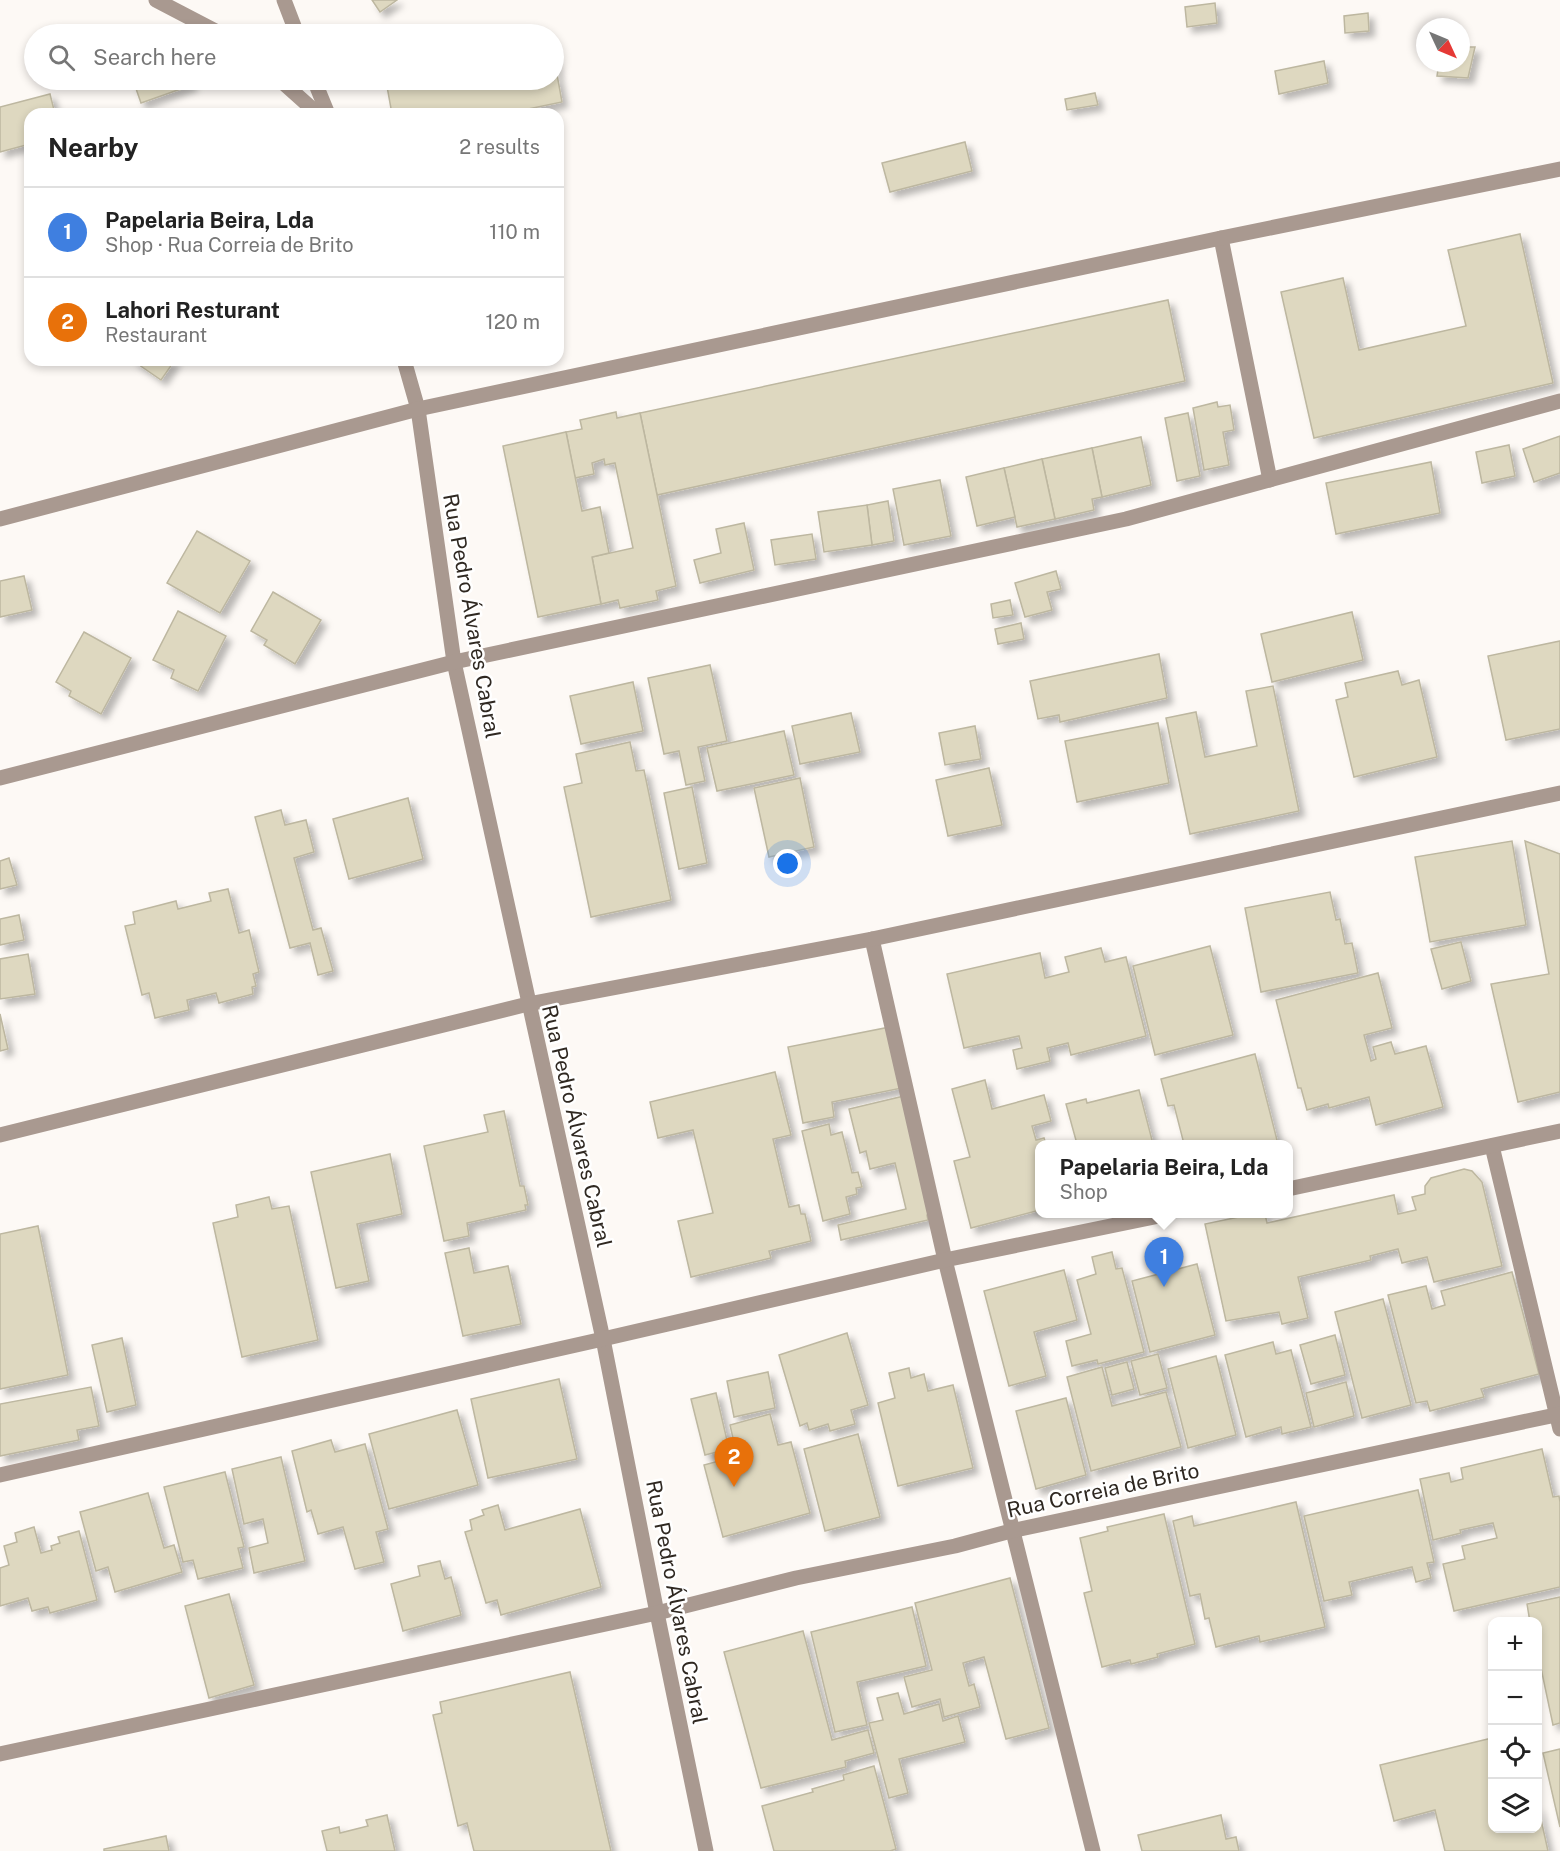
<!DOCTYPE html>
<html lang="en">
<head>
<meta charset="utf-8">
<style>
  :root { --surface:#fff; --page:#f6f6f6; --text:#222; --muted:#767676; --line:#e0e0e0; --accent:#236b60 }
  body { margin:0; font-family:"Public Sans",sans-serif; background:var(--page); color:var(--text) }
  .controls { position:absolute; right:18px; bottom:18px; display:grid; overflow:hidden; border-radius:12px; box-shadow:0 3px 9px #0003 }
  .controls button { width:54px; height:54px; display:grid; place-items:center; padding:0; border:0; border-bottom:2px solid var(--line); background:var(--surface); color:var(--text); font:30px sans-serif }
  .compass { position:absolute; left:1416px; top:18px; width:54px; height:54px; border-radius:50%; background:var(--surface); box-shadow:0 3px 9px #0003; rotate:134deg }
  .you { position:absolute; left:788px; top:864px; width:21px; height:21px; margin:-15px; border:4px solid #fff; border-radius:50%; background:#1a73e8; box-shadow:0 0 0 9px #1a73e833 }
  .badge { display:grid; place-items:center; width:39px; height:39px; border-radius:50%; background:var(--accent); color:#fff; font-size:20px; font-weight:700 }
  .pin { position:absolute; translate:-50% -50px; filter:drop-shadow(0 2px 3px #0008) }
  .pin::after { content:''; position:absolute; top:32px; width:21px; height:18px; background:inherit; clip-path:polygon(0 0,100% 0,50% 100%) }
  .popup { position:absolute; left:1035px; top:1140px; width:258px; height:78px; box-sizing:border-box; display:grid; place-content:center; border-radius:12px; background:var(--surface); filter:drop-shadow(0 2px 4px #0005); font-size:20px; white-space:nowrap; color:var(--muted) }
  .popup b { font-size:22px; color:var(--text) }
  .popup::after { content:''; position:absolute; left:50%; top:100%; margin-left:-12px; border:12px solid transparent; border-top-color:var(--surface) }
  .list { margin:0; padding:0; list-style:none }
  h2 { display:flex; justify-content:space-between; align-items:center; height:78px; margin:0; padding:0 24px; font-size:26px }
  h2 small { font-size:20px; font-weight:400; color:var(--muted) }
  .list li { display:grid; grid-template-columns:39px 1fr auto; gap:18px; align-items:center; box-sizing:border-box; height:90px; padding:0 24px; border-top:2px solid var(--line) }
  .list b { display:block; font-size:22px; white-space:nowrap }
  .list p { margin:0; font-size:20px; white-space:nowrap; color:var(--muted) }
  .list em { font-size:20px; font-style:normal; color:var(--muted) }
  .icon { flex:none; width:33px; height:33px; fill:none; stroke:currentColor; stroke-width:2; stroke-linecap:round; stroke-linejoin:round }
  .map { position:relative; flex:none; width:1560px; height:1851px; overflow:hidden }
  .search { position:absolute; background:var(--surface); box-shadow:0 3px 9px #0003; left:24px; top:24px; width:540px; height:66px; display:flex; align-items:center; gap:15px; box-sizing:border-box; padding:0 21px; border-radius:33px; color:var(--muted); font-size:22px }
  .panel { position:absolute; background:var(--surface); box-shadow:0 3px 9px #0003; left:24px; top:108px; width:540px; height:258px; border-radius:18px }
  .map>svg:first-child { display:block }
  .building { fill:#ded8c0; stroke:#bdb7a0; stroke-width:1.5; filter:url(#shadow) }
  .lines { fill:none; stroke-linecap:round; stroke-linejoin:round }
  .minor { stroke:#a99990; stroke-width:15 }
  .labels { text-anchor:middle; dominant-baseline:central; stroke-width:5; stroke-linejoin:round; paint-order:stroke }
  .street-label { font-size:21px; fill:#2f2821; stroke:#fff }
</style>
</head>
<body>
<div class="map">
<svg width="1560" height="1851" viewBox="0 0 1560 1851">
  <defs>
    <filter id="shadow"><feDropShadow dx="5.5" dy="5.5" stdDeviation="3" flood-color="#0004"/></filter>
  </defs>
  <rect width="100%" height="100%" fill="#fdf9f5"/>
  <g class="building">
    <path d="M372 0H397L380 12Z"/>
    <path d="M1215 3 1217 23 1187 27 1185 7Z"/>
    <path d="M1368 13 1369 31 1345 33 1344 16Z"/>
    <path d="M1461 47H1475L1468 78 1437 76 1439 63H1461Z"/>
    <path d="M554 58 562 102 504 114H392L386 81 554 80Z"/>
    <path d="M1324 61 1328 83 1279 94 1275 71Z"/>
    <path d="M133 80H190L192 85 141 103Z"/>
    <path d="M1095 93 1098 105 1067 110 1065 99Z"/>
    <path d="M50 94 55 114H30V144L0 152V107Z"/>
    <path d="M965 142 972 171 890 192 882 163Z"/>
    <path d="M1520 234 1553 383 1314 438 1281 292 1343 278 1359 350 1466 326 1448 250Z"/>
    <path d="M1168 300 1185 381 657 495 640 413Z"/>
    <path d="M132 360H175L161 380Z"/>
    <path d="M1217 402 1218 407 1230 405 1234 430 1223 432 1229 465 1204 470 1193 408Z"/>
    <path d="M616 412 617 418 640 413 676 586 656 591 658 600 620 608 618 600 601 604 592 557 633 548 615 463 605 465 604 459 592 463 594 474 575 478 566 432 582 429 580 420Z"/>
    <path d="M1188 413 1200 476 1177 481 1165 418Z"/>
    <path d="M566 432 582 511 600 507 609 553 592 557 601 604 538 617 503 446Z"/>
    <path d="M1560 436V473L1534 482 1523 449Z"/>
    <path d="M1141 437 1151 485 1102 497 1092 448Z"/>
    <path d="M1509 445 1515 476 1482 483 1476 452Z"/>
    <path d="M1092 448 1102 497 1092 499 1094 510 1055 519 1042 459Z"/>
    <path d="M1042 459 1055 519 1017 527 1004 468Z"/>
    <path d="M1431 462 1440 513 1336 534 1326 483Z"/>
    <path d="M1004 468 1015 517 977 526 966 477Z"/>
    <path d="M940 480 951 536 904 545 893 489Z"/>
    <path d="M888 501 894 541 872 545 867 505Z"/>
    <path d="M867 505 872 545 824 552 818 512Z"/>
    <path d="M744 523 754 570 700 583 694 560 721 553 716 529Z"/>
    <path d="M197 531 250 561 220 613 167 583Z"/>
    <path d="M812 534 816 559 775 565 771 540Z"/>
    <path d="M1056 571 1061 589 1047 592 1052 610 1025 617 1015 583Z"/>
    <path d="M24 576 32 610 0 617V581Z"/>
    <path d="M273 592 321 620 295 664 264 645 267 640 251 631Z"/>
    <path d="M1010 600 1013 615 993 618 991 604Z"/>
    <path d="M178 611 226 636 198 691 171 678 174 670 153 660Z"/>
    <path d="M1352 612 1363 660 1272 682 1261 634Z"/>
    <path d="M1021 623 1024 639 998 644 995 629Z"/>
    <path d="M84 632 131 658 101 714 69 696 71 691 56 682Z"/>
    <path d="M1560 641V729L1506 740 1488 656Z"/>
    <path d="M1159 654 1167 698 1060 722 1059 715 1038 719 1030 681Z"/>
    <path d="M710 665 727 741 698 747 705 781 686 785 679 751 664 754 648 678Z"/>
    <path d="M1398 671 1402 685 1419 680 1437 757 1354 777 1336 700 1348 697 1345 683Z"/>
    <path d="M633 682 643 731 581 744 570 696Z"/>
    <path d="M1273 686 1299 811 1190 834 1166 718 1196 712 1205 757 1257 746 1246 691Z"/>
    <path d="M851 713 860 752 800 764 792 726Z"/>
    <path d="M1158 723 1169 783 1077 802 1065 741Z"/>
    <path d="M975 726 981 759 945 765 939 733Z"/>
    <path d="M784 731 794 775 717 791 707 748Z"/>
    <path d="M630 742 636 771 644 770 671 900 591 917 564 787 582 783 576 754Z"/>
    <path d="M989 768 1002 825 948 836 936 780Z"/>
    <path d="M800 778 814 847 769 857 754 788Z"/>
    <path d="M692 787 707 863 679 869 664 793Z"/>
    <path d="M408 798 423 859 349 879 333 819Z"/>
    <path d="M281 810 285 825 306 820 314 852 294 858 313 930 321 928 333 971 318 975 310 943 290 948 255 817Z"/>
    <path d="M1512 841 1526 925 1430 942 1415 857Z"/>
    <path d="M1525 841 1560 854V1092L1518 1102 1491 984 1549 974Z"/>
    <path d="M9 858 17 885 0 889V861Z"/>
    <path d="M228 889 239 933 249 930 259 972 253 974 256 986 252 987 253 994 219 1003 216 993 187 1000 189 1010 155 1018 149 993 142 995 125 926 135 924 133 912 176 901 178 909 211 901 209 893Z"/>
    <path d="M1330 892 1336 920 1340 919 1345 944 1352 943 1358 973 1261 992 1245 908Z"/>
    <path d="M19 915 24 940 0 945V919Z"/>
    <path d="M1461 942 1471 981 1442 989 1431 949Z"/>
    <path d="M1210 946 1233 1035 1155 1055 1133 966Z"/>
    <path d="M1101 948 1105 962 1126 957 1146 1036 1071 1055 1068 1043 1047 1048 1050 1061 1017 1069 1013 1050 1022 1048 1019 1036 964 1048 947 974 1040 953 1045 978 1069 972 1065 957Z"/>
    <path d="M28 954 35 994 0 999V959Z"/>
    <path d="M1378 973 1392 1028 1364 1035 1371 1061 1376 1059 1373 1047 1391 1042 1395 1054 1426 1046 1443 1107 1376 1125 1369 1097 1329 1108 1328 1104 1307 1110 1301 1088H1298L1276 1000Z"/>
    <path d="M0 1014 8 1049 0 1051Z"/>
    <path d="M890 1027 902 1088 832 1102 834 1117 803 1123 788 1047Z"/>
    <path d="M1255 1054 1278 1144H1184L1174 1105 1168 1106 1161 1079Z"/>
    <path d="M775 1072 791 1135 773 1139 789 1207 799 1205 801 1214H805L811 1241 769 1251 771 1258 691 1277 678 1221 713 1213 693 1130 658 1138 650 1102Z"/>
    <path d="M985 1080 992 1109 1044 1095 1051 1121 1032 1126 1036 1140 1044 1138 1046 1144H1040V1210L971 1228 954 1161 970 1157 952 1089Z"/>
    <path d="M1139 1090 1153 1144H1077L1066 1104 1086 1099 1087 1103Z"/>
    <path d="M904 1096 932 1214 927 1215 928 1220 841 1240 838 1225 906 1209 895 1163 870 1169 866 1151 860 1153 849 1109Z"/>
    <path d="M504 1111 520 1186H524L528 1205H525L526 1210 467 1223 469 1236 444 1241 424 1146 488 1132 484 1115Z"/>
    <path d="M829 1124 831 1135 842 1132 852 1173 858 1172 862 1187 856 1188 857 1194 846 1197 850 1214 823 1221 802 1131Z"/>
    <path d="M390 1154 402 1214 357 1224 369 1281 336 1288 311 1172Z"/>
    <path d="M1464 1169 1472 1171 1482 1182 1502 1266 1434 1282 1427 1257 1402 1263 1398 1249 1370 1256 1371 1260 1298 1277 1308 1318 1282 1324 1279 1312 1226 1321 1205 1224 1253 1214H1265L1267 1223 1394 1195 1398 1214 1416 1210 1412 1197 1425 1194V1186L1431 1178Z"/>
    <path d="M269 1197 272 1209 289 1206 318 1340 242 1357 213 1223 238 1217 236 1205Z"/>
    <path d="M38 1226 68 1375 0 1389V1234Z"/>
    <path d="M469 1248 474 1273 508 1266 521 1324 463 1336 445 1253Z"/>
    <path d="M1112 1252 1116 1269 1122 1268 1144 1352 1098 1364 1097 1360 1072 1366 1066 1341 1091 1334 1077 1280 1096 1274 1092 1257Z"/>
    <path d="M1197 1264 1215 1335 1150 1352 1132 1281Z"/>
    <path d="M1064 1270 1077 1320 1034 1332 1046 1376 1009 1386 984 1291Z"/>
    <path d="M1512 1272 1539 1374 1481 1389 1484 1397 1430 1411 1427 1401 1416 1403 1388 1295 1426 1286 1432 1309 1445 1305 1441 1291Z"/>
    <path d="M1383 1299 1411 1405 1362 1418 1335 1312Z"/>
    <path d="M847 1333 868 1405 851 1410 855 1424 830 1431 828 1424 809 1430 807 1423 800 1426 779 1355Z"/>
    <path d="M1335 1335 1345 1375 1311 1384 1300 1345Z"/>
    <path d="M122 1338 136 1405 107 1412 92 1345Z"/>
    <path d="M1273 1342 1276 1354 1291 1350 1311 1427 1282 1434 1281 1427 1246 1437 1225 1355Z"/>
    <path d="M1158 1354 1167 1388 1140 1395 1131 1361Z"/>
    <path d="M1216 1356 1236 1435 1188 1448 1168 1369Z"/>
    <path d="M1127 1362 1134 1389 1112 1395 1105 1368Z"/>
    <path d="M1102 1367 1112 1406 1166 1392 1181 1447 1091 1471 1067 1377Z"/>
    <path d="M909 1368 911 1378 924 1374 928 1391 953 1385 973 1468 898 1486 878 1403 895 1398 889 1373Z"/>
    <path d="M768 1372 775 1408 734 1417 727 1381Z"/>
    <path d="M559 1379 577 1459 488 1478 471 1399Z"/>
    <path d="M1346 1382 1354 1416 1314 1427 1306 1393Z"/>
    <path d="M91 1387 99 1426 77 1430 79 1440 0 1456V1404Z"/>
    <path d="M716 1393 729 1449 705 1455 691 1399Z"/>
    <path d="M1066 1398 1086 1475 1036 1489 1016 1411Z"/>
    <path d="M457 1410 478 1485 389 1509 369 1434Z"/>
    <path d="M770 1414 778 1445 791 1442 810 1513 723 1537 704 1465 737 1456 730 1425Z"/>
    <path d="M858 1434 880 1517 825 1531 804 1449Z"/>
    <path d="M331 1440 335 1452 365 1444 388 1529 376 1532 384 1562 355 1569 343 1527 318 1534 311 1510 307 1512 292 1451Z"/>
    <path d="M1542 1449 1553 1497 1559 1496 1560 1502V1587L1454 1611 1443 1564 1465 1559 1462 1546 1497 1538 1493 1523 1460 1530 1461 1533 1433 1540 1420 1479 1449 1473 1451 1482 1463 1479 1461 1468Z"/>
    <path d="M281 1457 305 1561 254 1573 249 1548 268 1543 263 1519 244 1524 232 1469Z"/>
    <path d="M225 1472 244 1547 238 1548 243 1568 198 1579 193 1560 183 1562 164 1487Z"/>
    <path d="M1418 1490 1434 1562 1427 1563 1431 1578 1416 1582 1412 1567 1349 1582 1352 1595 1324 1601 1304 1516Z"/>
    <path d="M148 1493 164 1548 174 1545 182 1572 115 1592 108 1567 96 1571 80 1512Z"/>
    <path d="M1296 1502 1325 1627 1260 1642 1259 1636 1216 1647 1209 1618 1205 1619 1200 1594 1190 1596 1173 1521 1192 1516 1194 1526Z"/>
    <path d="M498 1505 505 1530 580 1509 601 1587 501 1615 497 1600 486 1603 465 1532 472 1530 470 1520 484 1515 482 1510Z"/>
    <path d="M1164 1514 1195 1644 1157 1654 1158 1657 1131 1664 1130 1660 1102 1667 1084 1593 1092 1591 1080 1538 1108 1531 1107 1527Z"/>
    <path d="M34 1527 41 1553 52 1550 51 1546 60 1543 58 1537 79 1531 97 1600 50 1613 48 1607 32 1611 28 1598 0 1606V1568L9 1565 4 1546 17 1542 15 1533Z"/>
    <path d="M440 1561 445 1579 451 1577 461 1615 403 1631 391 1584 420 1576 418 1566Z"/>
    <path d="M1010 1578 1049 1728 1006 1739 984 1657 963 1663 969 1686 974 1684 980 1707 944 1717 940 1699 912 1707 904 1677 932 1670 915 1603Z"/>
    <path d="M229 1594 254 1685 209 1698 185 1606Z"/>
    <path d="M1560 1597V1723L1553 1725 1538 1654V1622H1530L1527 1604Z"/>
    <path d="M912 1607 926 1666 857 1682 867 1725 835 1732 811 1632Z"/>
    <path d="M803 1631 832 1740 868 1730 874 1753 845 1761 846 1767 761 1788 724 1652Z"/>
    <path d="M570 1672 611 1851H474L467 1823 458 1826 433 1715 442 1713 440 1702Z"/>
    <path d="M898 1693 904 1714 939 1704 943 1721 958 1716 965 1742 899 1759 908 1793 889 1798 869 1723 883 1720 877 1698Z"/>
    <path d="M1492 1738V1828H1538V1806L1548 1851H1445L1435 1810 1394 1821 1380 1765Z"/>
    <path d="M1560 1749V1827L1543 1753Z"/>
    <path d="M874 1766 896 1849 890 1851H774L762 1806 813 1792 812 1789 844 1780 843 1775Z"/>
    <path d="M387 1815 395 1851H327L322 1831 339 1827 340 1833 368 1826 366 1820Z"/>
    <path d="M1221 1815 1226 1839 1236 1837 1239 1851H1142L1138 1835Z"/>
    <path d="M166 1836 169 1851H104V1849Z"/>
  </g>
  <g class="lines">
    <g class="minor">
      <path d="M156 0 221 34"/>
      <path d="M284 0 297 34"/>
      <path d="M280 80 318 114"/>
      <path d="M314 80 328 114"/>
      <path d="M1221 238 1270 480"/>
      <path d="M404 360 418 409 454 662 603 1339 657 1613 706 1851"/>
      <path d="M0 519 418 409 1221 238 1560 169"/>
      <path d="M0 778 454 662 1126 519 1560 401"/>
      <path d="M872 939 945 1260 1093 1851"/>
      <path d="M0 1135 528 1004 872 939 1560 793"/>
      <path d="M1492 1146 1560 1429"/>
      <path d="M1288 1189 1560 1131"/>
      <path d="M0 1475 603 1339 945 1260 1169 1214"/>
      <path d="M0 1754 657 1613 796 1578 955 1546 1011 1531 1560 1414"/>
    </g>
  </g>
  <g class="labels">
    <g class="street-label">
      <text transform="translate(472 616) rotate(80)">Rua Pedro Álvares Cabral</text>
      <text transform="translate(577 1126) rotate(77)">Rua Pedro Álvares Cabral</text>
      <text transform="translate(1103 1490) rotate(-12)">Rua Correia de Brito</text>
      <text transform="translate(677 1602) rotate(79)">Rua Pedro Álvares Cabral</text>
    </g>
  </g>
</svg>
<div class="controls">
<button>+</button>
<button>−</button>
<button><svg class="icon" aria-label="locate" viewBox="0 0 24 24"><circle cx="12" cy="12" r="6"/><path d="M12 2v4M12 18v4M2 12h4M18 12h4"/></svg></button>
<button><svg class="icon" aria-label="layers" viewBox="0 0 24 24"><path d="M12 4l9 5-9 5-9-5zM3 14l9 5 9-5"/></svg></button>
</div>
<svg class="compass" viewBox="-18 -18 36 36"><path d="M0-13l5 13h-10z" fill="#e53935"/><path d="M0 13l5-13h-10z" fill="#767676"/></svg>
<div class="you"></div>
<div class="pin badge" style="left:1164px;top:1287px;background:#3f7fe0">1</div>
<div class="popup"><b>Papelaria Beira, Lda</b>Shop</div>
<div class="pin badge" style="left:734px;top:1487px;background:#e8710a">2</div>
<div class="search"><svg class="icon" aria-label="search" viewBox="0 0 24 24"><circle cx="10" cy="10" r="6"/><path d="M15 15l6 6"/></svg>Search here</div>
<section class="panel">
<h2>Nearby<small>2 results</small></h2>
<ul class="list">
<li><span class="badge" style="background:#3f7fe0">1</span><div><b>Papelaria Beira, Lda</b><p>Shop · Rua Correia de Brito</p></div><em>110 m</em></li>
<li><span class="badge" style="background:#e8710a">2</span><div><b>Lahori Resturant</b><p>Restaurant</p></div><em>120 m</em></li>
</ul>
</section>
</div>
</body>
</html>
